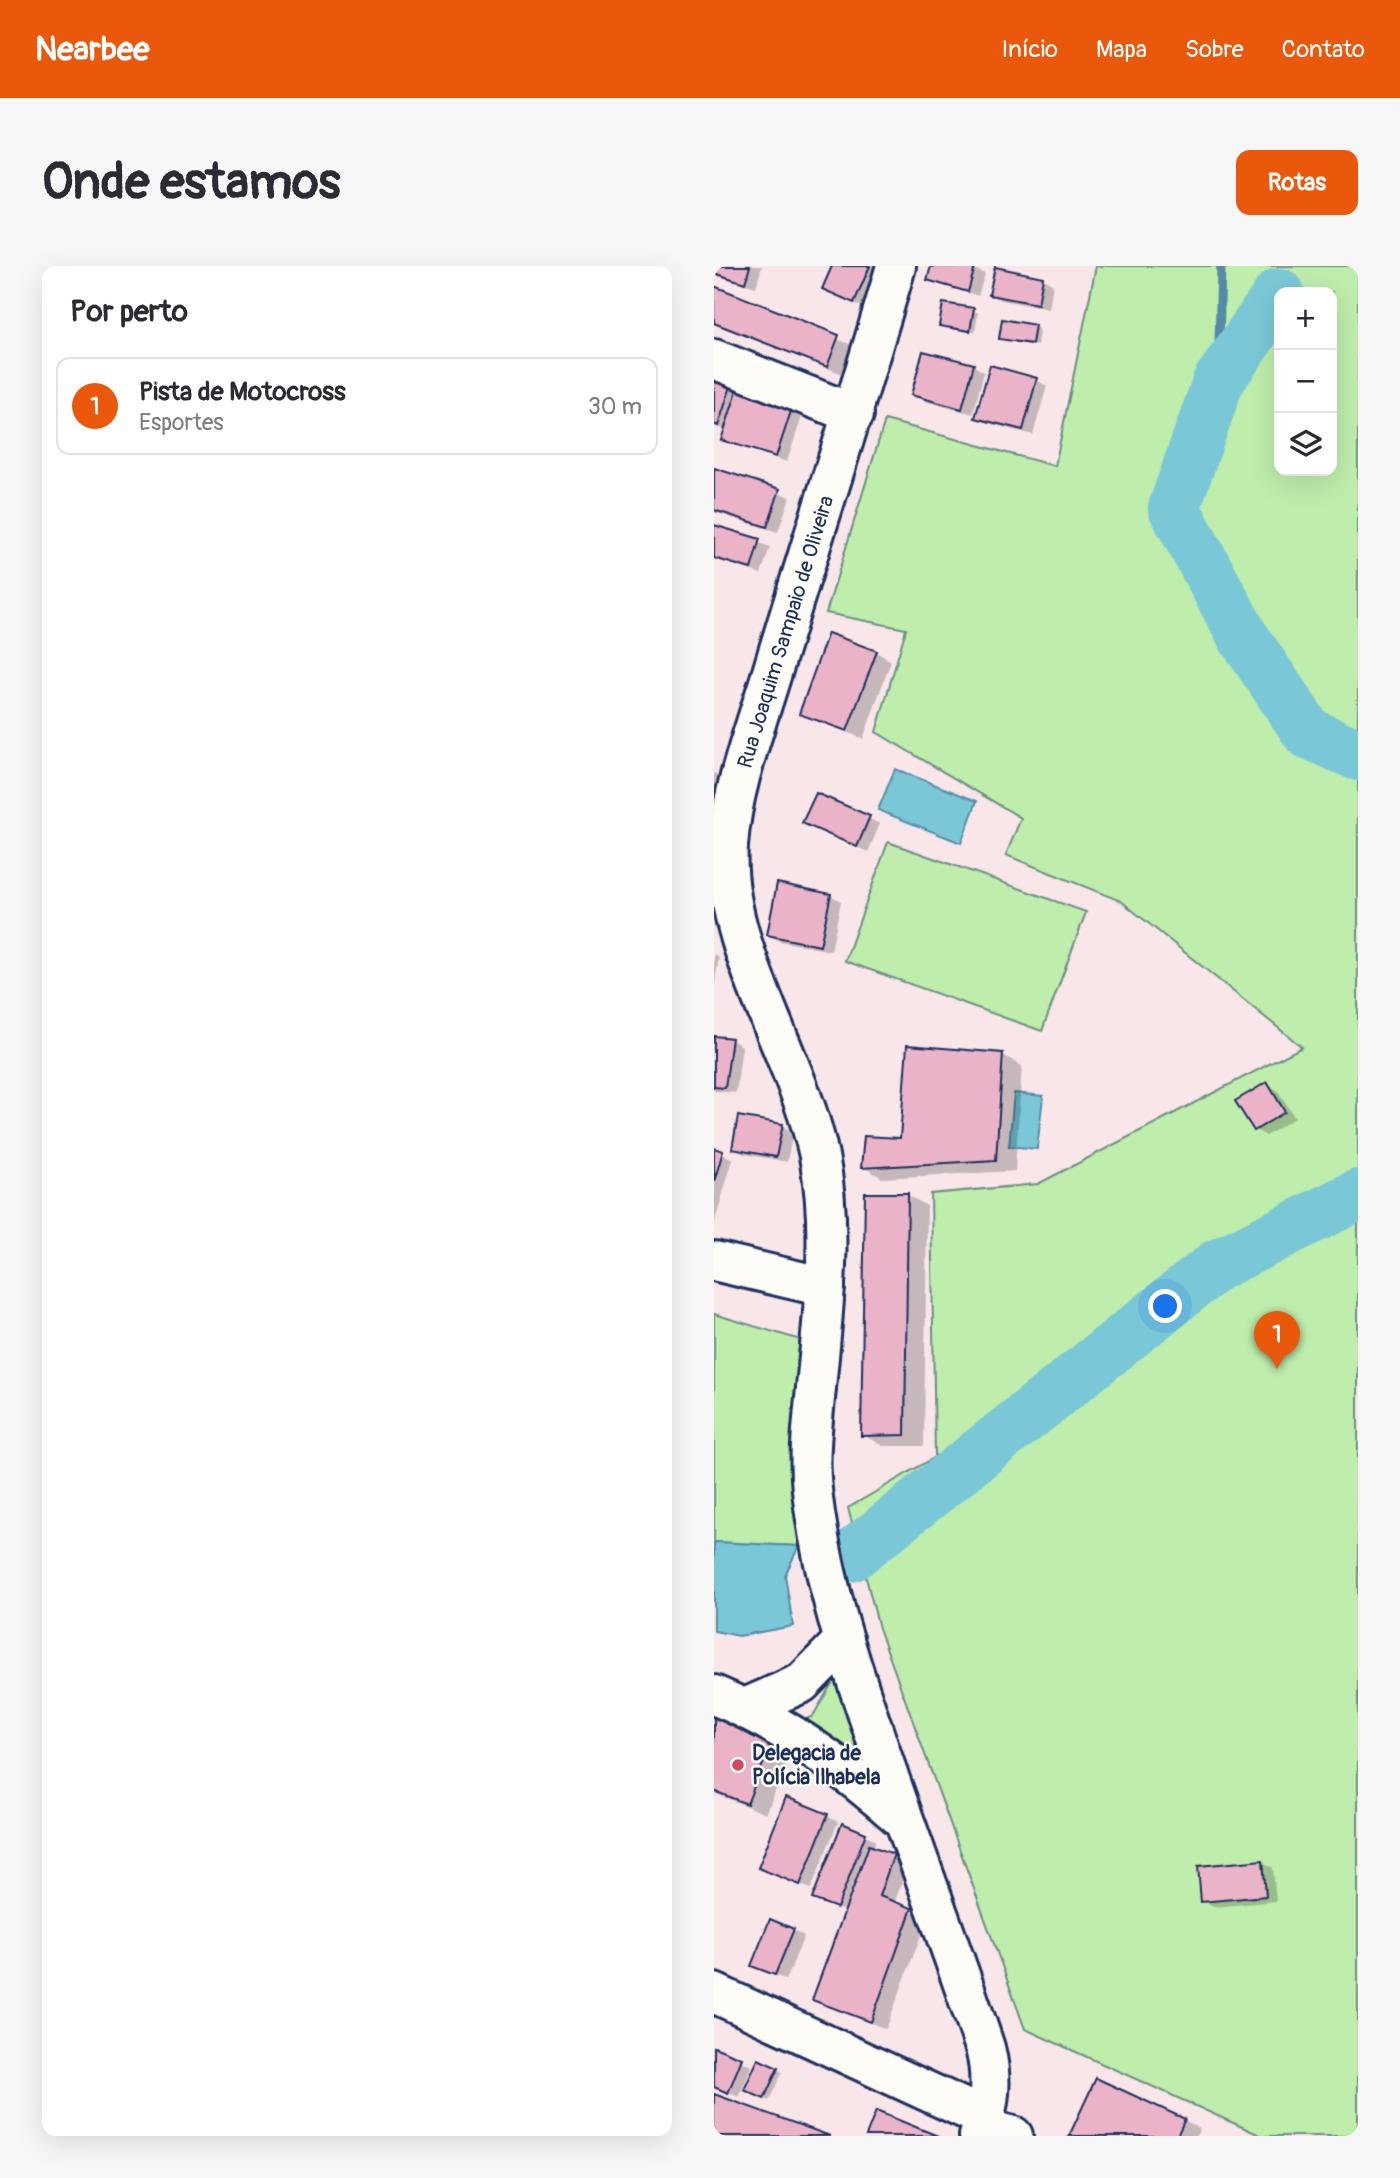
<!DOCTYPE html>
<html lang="pt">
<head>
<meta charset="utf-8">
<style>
  :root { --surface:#fff; --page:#f7f7f7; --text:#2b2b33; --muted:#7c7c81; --line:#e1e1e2; --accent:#ea580c }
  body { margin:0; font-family:Pangolin,sans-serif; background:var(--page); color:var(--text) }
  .controls { position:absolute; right:21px; top:21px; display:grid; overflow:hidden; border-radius:14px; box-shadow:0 7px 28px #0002 }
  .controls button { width:63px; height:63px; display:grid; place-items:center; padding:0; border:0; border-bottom:2px solid var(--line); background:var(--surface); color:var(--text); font:35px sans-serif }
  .you { position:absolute; left:452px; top:1041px; width:24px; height:24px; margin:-18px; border:5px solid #fff; border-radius:50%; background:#1a73e8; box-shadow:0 0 0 10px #1a73e833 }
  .badge { display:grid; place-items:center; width:46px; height:46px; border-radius:50%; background:var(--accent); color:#fff; font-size:23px; font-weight:700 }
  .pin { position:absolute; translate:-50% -58px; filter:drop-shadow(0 2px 4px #0008) }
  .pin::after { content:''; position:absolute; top:37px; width:24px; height:21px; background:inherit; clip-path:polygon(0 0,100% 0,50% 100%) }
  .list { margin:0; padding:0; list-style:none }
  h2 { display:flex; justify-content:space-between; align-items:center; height:91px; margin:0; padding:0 28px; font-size:30px }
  h2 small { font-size:23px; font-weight:400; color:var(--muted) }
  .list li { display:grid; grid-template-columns:46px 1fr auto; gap:21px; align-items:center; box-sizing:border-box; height:98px; margin:0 14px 14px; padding:0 14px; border:2px solid var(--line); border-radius:14px }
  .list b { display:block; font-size:26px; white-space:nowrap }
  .list p { margin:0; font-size:23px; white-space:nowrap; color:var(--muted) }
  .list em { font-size:23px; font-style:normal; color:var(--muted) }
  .icon { flex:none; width:38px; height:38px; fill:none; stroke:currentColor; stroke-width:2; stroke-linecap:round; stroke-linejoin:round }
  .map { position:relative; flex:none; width:644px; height:1870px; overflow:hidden; border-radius:14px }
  header { display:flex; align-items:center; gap:42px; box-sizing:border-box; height:98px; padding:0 35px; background:var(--accent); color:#fff }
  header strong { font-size:33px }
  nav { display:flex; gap:38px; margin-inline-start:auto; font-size:24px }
  .intro { display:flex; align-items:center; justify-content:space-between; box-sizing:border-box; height:168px; padding:0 42px }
  h1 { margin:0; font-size:49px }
  .button { padding:18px 32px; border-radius:14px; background:var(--accent); color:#fff; font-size:24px; font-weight:700 }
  main { display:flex; gap:42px; padding:0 42px }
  aside { flex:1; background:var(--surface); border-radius:14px; box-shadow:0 7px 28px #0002 }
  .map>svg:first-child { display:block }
  .green { fill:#beedac; stroke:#6c8e85; stroke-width:2; fill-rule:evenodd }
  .water { fill:#7ac8d7; stroke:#548ba7; stroke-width:2 }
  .shadow { fill:#0003 }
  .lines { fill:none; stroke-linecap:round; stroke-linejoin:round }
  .stream { stroke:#548ba7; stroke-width:9 }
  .river { stroke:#7ac8d7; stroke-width:52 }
  .building { fill:#ebb3c8; stroke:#1b2f5e; stroke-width:2 }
  .minor-casing { stroke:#1b2f5e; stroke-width:44 }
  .minor { stroke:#fdfcf7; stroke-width:38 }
  .poi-dot { fill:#d1495b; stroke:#fdfcf7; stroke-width:2.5 }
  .labels { text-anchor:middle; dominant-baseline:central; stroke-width:5; stroke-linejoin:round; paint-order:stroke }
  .street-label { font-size:21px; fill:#1b2f5e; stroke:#fdfcf7 }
  .poi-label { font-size:21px; font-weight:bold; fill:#1b2f5e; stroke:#fdfcf7; text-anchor:start }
</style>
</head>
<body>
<header>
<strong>Nearbee</strong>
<nav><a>Início</a><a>Mapa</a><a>Sobre</a><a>Contato</a></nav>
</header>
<div class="intro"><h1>Onde estamos</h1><a class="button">Rotas</a></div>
<main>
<aside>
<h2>Por perto<small></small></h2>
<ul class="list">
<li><span class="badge">1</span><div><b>Pista de Motocross</b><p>Esportes</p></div><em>30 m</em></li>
</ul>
</aside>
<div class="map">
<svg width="644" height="1870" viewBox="0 0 644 1870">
  <rect width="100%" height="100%" fill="#f8e6e9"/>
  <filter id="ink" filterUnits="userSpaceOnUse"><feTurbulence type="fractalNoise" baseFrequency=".0143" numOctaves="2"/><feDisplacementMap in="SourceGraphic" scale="14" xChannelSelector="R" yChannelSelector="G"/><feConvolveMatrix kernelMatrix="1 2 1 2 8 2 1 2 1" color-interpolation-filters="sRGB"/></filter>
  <g filter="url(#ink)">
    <g class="green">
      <path d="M382 0H644V1870H548L311 1763 165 1362 134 1242 221 1191 217 928 324 918 588 781 407 635 292 589 307 552 162 466 192 363 112 347 171 154 341 200ZM565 26H618V205H565Z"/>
      <path d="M174 576 372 646 328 765 131 695Z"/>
      <path d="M0 1048 103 1079 79 1234 85 1280 0 1276Z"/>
      <path d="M128 1400 161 1508 86 1456 99 1450Z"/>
    </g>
    <g class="water">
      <path d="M181 503 263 535 247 577 164 544Z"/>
      <path d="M300 827 329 830 323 883 295 880Z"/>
      <path d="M0 1276 85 1280 71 1309 79 1360 25 1370 0 1365Z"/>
    </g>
    <g class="shadow">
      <path d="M0 0H48L42 21 0 9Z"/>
      <path d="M120 0H170L151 42 121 29Z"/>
      <path d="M219 0H253L271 8 264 30 215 13Z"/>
      <path d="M328 12 339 19 335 43 288 34 277 28Z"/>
      <path d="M0 22 140 80 129 108 0 58Z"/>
      <path d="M259 44 264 47 261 66 227 59Z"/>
      <path d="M320 61 325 63 323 80 287 72Z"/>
      <path d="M260 100 270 106 259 148 210 135 199 128Z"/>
      <path d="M322 114 333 120 319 169 274 157 263 151Z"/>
      <path d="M0 117 90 144 73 196 9 173 12 164 0 160Z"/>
      <path d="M0 204 76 231 64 266 0 246Z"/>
      <path d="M0 261 56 281 47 308 0 293Z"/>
      <path d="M162 386 177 395 149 473 88 447Z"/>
      <path d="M0 507 15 514 0 542Z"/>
      <path d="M103 529 166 558 154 586 90 557Z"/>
      <path d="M116 629 127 635 117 685 65 675 55 669Z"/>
      <path d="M0 688 5 691 0 721Z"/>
      <path d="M0 772 17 774 28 780 22 827 0 825Z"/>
      <path d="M289 789 308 800 301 905 168 912 149 901 187 874Z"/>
      <path d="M553 818 563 824 581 852 552 870 541 864Z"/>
      <path d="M68 860 79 866 73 896 30 888 19 882Z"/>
      <path d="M0 884 19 893 0 958Z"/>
      <path d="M153 928 194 929 213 940 210 1180H169L149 1169Z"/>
      <path d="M0 1452 77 1486 52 1548 0 1527Z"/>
      <path d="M113 1550 124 1556 97 1623 46 1602Z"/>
      <path d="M129 1559 162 1574 159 1582 194 1599 180 1638 213 1653 172 1763 100 1734 132 1646 100 1632Z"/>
      <path d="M549 1596 559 1602 562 1635 500 1641 489 1635Z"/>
      <path d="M79 1664 90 1670 72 1714 40 1699Z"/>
      <path d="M0 1783 38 1800 25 1831 0 1821Z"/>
      <path d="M63 1803 68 1806 55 1835 37 1827Z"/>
      <path d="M470 1854 486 1863 482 1870H357Z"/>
    </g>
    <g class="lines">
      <path class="stream" d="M504 116 507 0"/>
      <g class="river">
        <path d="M565 28 504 116 460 242 528 369 594 467 644 489"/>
        <path d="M137 1290 503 999 644 929"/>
      </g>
    </g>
    <g class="building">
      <path d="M0 0H36L31 17 0 7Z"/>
      <path d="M118 0H156L140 37 108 23Z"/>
      <path d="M217 0 261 1 254 26 213 14Z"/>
      <path d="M281 1 329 11 324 38 275 29Z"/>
      <path d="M0 20 125 69 113 101 0 57Z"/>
      <path d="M229 37 260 42 256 65 225 60Z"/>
      <path d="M288 53 321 59 318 78 285 73Z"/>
      <path d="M209 85 260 98 248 143 197 129Z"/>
      <path d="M276 99 323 112 309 164 261 152Z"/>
      <path d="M0 115 17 120 4 160 0 158Z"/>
      <path d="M25 119 80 136 62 191 7 174Z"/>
      <path d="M0 202 66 223 53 261 0 244Z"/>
      <path d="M0 259 46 273 37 303 0 292Z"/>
      <path d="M114 367 163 385 133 465 85 448Z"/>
      <path d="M102 527 156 550 143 581 88 557Z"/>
      <path d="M63 617 117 628 106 680 53 669Z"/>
      <path d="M0 770 18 772 11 822 0 821Z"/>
      <path d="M193 779 289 787 282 894 147 902 150 870 186 872Z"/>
      <path d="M553 816 571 846 540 865 521 835Z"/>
      <path d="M24 850 69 858 62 891 18 883Z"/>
      <path d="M0 882 9 885 0 916Z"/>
      <path d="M151 927H194L191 1169 147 1170Z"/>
      <path d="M0 1450 59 1473 33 1538 0 1525Z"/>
      <path d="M72 1531 114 1548 86 1619 44 1602Z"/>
      <path d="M128 1557 152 1567 123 1642 98 1633Z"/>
      <path d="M155 1579 180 1588 165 1630 198 1642 157 1756 98 1734Z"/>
      <path d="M549 1594 552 1630 487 1636 484 1600Z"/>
      <path d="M56 1653 80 1663 61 1709 37 1700Z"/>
      <path d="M0 1781 28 1792 14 1827 0 1821Z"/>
      <path d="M44 1793 64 1802 50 1833 30 1824Z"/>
      <path d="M382 1812 471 1853 463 1870H355Z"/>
      <path d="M0 1828 116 1870H0Z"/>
      <path d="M162 1845 224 1870H152Z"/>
    </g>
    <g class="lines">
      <defs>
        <g id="minor">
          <path d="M182 0C144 134 100 266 60 400 43 458 18 519 14 580 7 680 85 792 105 890 120 966 109 1046 102 1122 99 1155 94 1190 98 1224 107 1307 133 1388 160 1467 195 1572 236 1676 271 1782 279 1813 276 1839 265 1870"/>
          <path d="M0 93 140 148"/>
          <path d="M0 995 111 1021"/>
          <path d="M0 1429C71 1458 129 1501 186 1551"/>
          <path d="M31 1442 88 1417 130 1374"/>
          <path d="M0 1727 271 1852"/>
          <path d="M268 1862 299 1870"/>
        </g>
      </defs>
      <use href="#minor" class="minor-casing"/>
      <use href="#minor" class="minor"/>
    </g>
  </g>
  <circle class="poi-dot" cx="24" cy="1499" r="7"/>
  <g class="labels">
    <g class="street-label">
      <text transform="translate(72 366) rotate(-73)">Rua Joaquim Sampaio de Oliveira</text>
    </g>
    <g class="poi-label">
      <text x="38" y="1487">Delegacia de<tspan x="38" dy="24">Polícia Ilhabela</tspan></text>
    </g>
  </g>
</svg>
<div class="controls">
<button>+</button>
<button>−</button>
<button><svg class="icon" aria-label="layers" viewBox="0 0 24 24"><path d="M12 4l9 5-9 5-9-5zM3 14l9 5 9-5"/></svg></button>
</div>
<div class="you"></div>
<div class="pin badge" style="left:563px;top:1103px">1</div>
</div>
</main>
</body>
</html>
